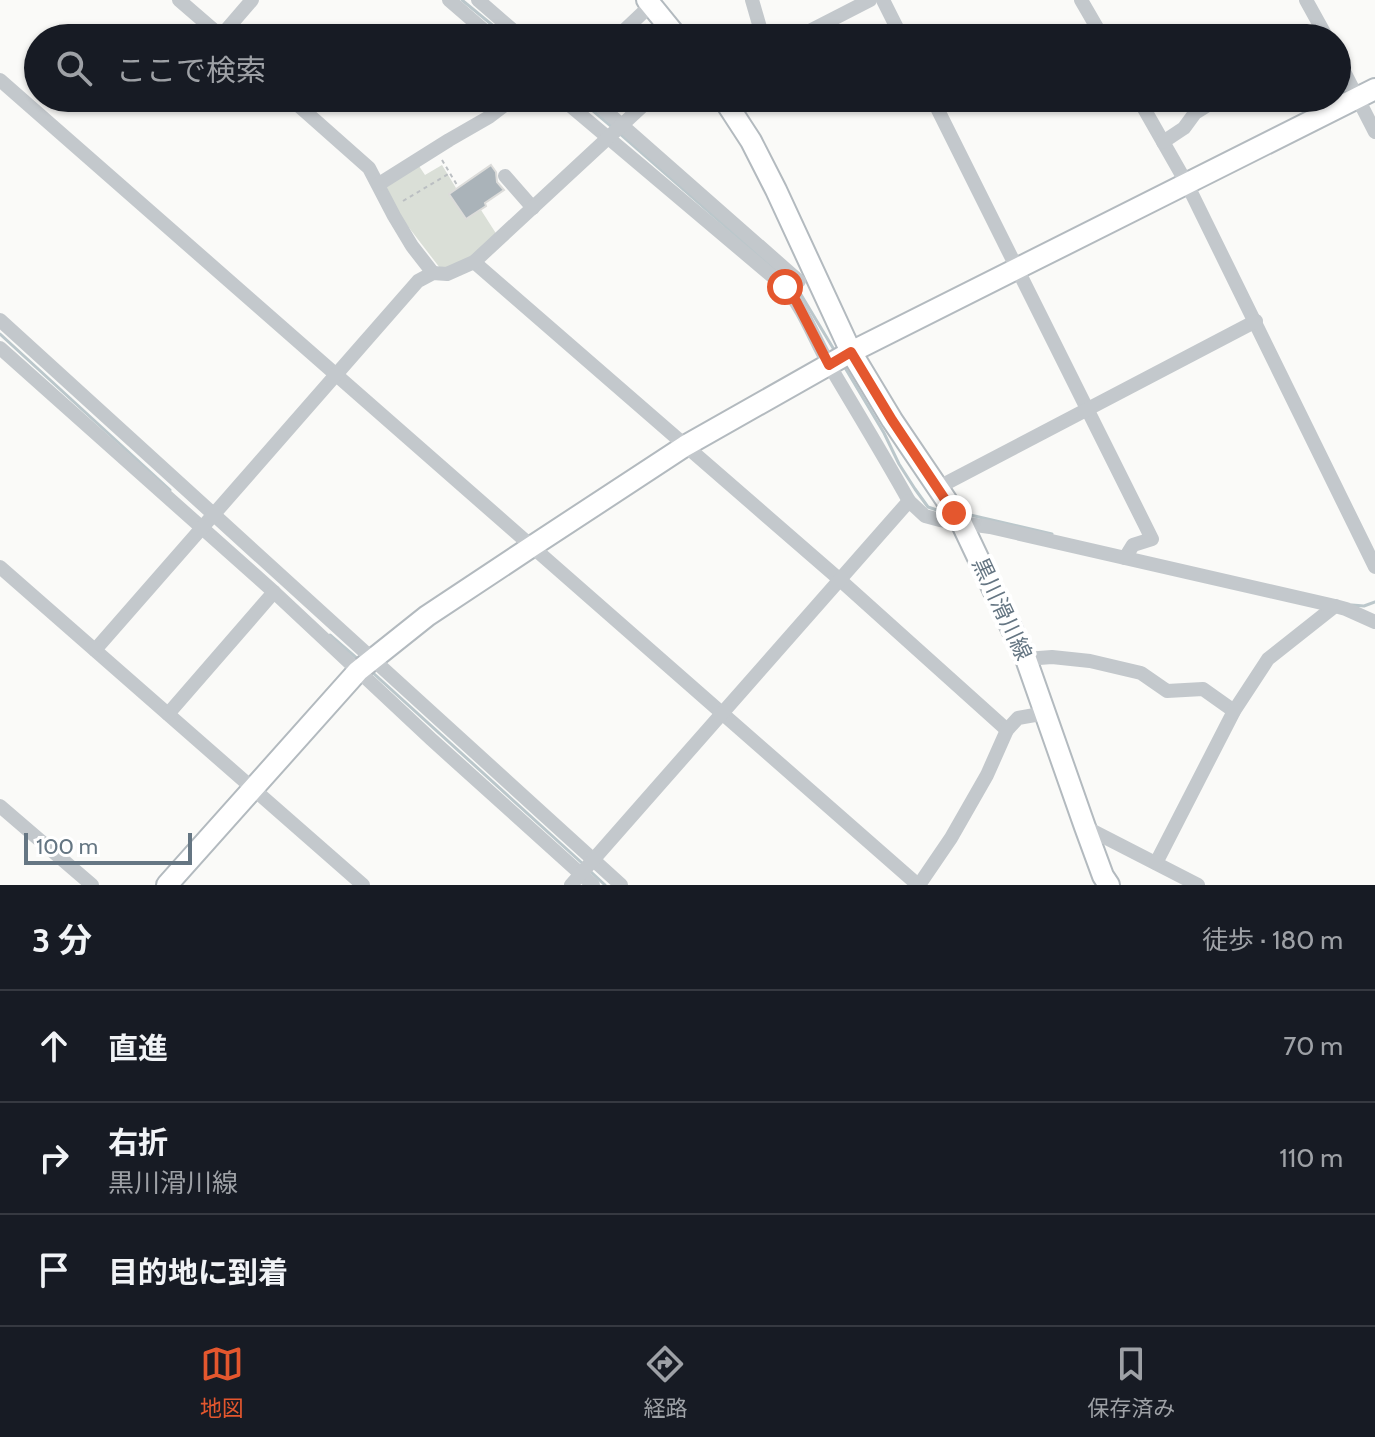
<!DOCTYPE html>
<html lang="ja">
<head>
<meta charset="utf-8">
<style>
  :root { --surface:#171b24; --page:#20242c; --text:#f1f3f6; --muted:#9ea1a6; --line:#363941; --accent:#e4572e }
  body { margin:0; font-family:Cabin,"Noto Sans JP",sans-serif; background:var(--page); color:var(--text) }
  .scale { position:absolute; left:24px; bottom:20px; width:168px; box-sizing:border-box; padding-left:8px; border:4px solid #657683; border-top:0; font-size:22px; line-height:28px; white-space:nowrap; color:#657683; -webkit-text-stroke:6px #fff; paint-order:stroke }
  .stop { position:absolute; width:24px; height:24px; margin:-18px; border:6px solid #e4572e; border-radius:50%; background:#fff }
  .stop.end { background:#e4572e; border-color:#fff; box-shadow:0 2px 8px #0008 }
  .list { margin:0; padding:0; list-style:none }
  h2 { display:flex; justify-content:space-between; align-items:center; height:104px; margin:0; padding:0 32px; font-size:34px }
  h2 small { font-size:26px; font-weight:400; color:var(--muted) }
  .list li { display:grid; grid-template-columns:52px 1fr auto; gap:24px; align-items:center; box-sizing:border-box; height:112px; padding:0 32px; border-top:2px solid var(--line) }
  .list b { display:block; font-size:30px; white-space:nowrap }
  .list p { margin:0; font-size:26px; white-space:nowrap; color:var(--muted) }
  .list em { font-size:26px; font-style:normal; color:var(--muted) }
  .icon { flex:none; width:44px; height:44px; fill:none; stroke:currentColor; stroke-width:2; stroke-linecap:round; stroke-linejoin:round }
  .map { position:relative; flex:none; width:1375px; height:885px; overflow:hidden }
  .search { position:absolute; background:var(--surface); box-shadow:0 2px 6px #0004; left:24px; right:24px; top:24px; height:88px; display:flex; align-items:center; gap:20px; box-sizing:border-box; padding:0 28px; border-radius:44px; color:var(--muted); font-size:30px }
  .sheet { height:440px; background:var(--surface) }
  nav { display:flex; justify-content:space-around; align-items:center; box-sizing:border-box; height:112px; border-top:2px solid var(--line); background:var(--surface); font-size:22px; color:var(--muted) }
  nav a { display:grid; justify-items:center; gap:4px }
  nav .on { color:var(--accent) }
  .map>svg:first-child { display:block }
  .green { fill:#dadfd7 }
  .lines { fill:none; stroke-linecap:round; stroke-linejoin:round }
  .stream { stroke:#bbc7cb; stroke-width:3 }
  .building { fill:#aab3b9; stroke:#dcdcda; stroke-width:2 }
  .secondary-casing { stroke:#b3babf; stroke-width:24 }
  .path { stroke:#bbbfc2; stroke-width:2; stroke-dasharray:4 4; stroke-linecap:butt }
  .street { stroke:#c3c8cc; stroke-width:14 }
  .secondary { stroke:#fff; stroke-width:20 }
  .route { stroke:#e4572e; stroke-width:10 }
  .labels { text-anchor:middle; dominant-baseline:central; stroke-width:8; stroke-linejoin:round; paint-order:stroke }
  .street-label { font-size:22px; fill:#657683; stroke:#fff }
</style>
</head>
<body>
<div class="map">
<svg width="1375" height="885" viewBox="0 0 1375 885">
  <rect width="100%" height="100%" fill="#fafaf8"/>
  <path class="green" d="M417 163 425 175 442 165 456 188 449 195 466 219 481 210 497 235C482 250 462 267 440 268L400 216 386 186Z"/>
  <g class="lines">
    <g class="stream">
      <path d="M462 0 508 38"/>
      <path d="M578 98 612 127"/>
      <path d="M618 132 781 275"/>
      <path d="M793 285 797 288 836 353"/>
      <path d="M0 334 170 490"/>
      <path d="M844 366 884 433 899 464 915 489 928 507 943 512"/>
      <path d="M966 514 1052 534"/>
      <path d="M1352 605 1364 606 1375 602"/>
      <path d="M330 635 360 661"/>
      <path d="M372 672 582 863"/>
      <path d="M590 871 605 885"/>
    </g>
  </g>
  <path class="building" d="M491 165 496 172 497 182 504 190 485 203 486 206 466 219 449 194Z"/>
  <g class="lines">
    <defs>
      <g id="secondary">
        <path d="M647 0 678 38"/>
        <path d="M723 98 751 141 776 190 851 352 892 420 961 522 1026 659 1085 827 1103 876 1109 885"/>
        <path d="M167 885 358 671 427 616 531 547 685 446 851 352 1375 89"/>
      </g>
    </defs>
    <use href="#secondary" class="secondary-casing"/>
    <g class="path">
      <path d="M442 160 457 185"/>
      <path d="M403 201 450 173"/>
    </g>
    <g class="street">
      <path d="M179 0 223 38"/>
      <path d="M449 0 493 38"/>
      <path d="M478 0 522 38"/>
      <path d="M752 0 763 38"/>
      <path d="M883 0 902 38"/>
      <path d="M1081 0 1103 38"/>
      <path d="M1306 0 1327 38"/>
      <path d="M221 36 252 0"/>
      <path d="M616 38 651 5"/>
      <path d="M796 38 870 0"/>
      <path d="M1337 58 1375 132"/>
      <path d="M0 80 918 885"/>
      <path d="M290 98 369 168 394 216 412 246 433 273"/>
      <path d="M561 98 785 287C805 311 815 341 831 368 857 412 884 456 909 501"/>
      <path d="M591 98 799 281"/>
      <path d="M932 98 1152 539 1133 545 1125 558"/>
      <path d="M1138 98 1187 184 1375 567"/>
      <path d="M1163 142 1184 128 1195 113 1219 98"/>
      <path d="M505 176 533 208"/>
      <path d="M379 184 449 140 489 117 514 98"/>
      <path d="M474 262 839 579 1007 730"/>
      <path d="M0 320 621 885"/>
      <path d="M0 348 274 592"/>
      <path d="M937 488 1256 321"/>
      <path d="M0 567 363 885"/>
      <path d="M95 650 418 281 433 273 447 274 474 262 651 98"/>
      <path d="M1026 659 1052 657 1090 661 1141 673 1167 691 1203 689 1234 711"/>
      <path d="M168 714 274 592 431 739 593 885"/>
      <path d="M0 806 92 885"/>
      <path d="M1085 827 1198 885"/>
      <path d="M1156 863 1234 711 1268 659 1335 606"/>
      <path d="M571 885 909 501 925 516 940 520 990 527 1335 606 1346 609 1375 622"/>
      <path d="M919 885 951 838 987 775 1007 730 1018 718 1046 713"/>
    </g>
    <use href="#secondary" class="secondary"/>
  </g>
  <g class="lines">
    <path class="route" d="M785 287 796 301 829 365 851 352 892 420 954 513"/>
  </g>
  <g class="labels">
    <g class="street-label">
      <text transform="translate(1002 609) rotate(65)">黒川滑川線</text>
    </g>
  </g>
</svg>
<div class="scale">100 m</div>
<div class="stop" style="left:785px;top:287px"></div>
<div class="stop end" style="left:954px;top:513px"></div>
<div class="search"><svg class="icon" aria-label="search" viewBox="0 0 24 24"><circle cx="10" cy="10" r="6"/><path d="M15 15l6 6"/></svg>ここで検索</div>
</div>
<section class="sheet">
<h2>3 分<small>徒歩 · 180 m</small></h2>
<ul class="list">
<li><svg class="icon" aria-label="ahead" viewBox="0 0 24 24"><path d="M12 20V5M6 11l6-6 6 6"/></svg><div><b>直進</b></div><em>70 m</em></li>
<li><svg class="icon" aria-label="right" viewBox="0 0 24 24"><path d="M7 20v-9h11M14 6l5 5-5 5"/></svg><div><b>右折</b><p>黒川滑川線</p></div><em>110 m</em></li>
<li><svg class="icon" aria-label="arrive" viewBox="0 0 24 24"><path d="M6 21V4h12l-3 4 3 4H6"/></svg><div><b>目的地に到着</b></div></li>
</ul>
</section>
<nav>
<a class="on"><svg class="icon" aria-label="map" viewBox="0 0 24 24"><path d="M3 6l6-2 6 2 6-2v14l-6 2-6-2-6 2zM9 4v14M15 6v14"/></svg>地図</a>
<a><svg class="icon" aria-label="directions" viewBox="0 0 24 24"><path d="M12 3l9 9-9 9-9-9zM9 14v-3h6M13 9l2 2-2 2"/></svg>経路</a>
<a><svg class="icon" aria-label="saved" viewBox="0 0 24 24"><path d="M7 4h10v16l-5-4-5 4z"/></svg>保存済み</a>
</nav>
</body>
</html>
